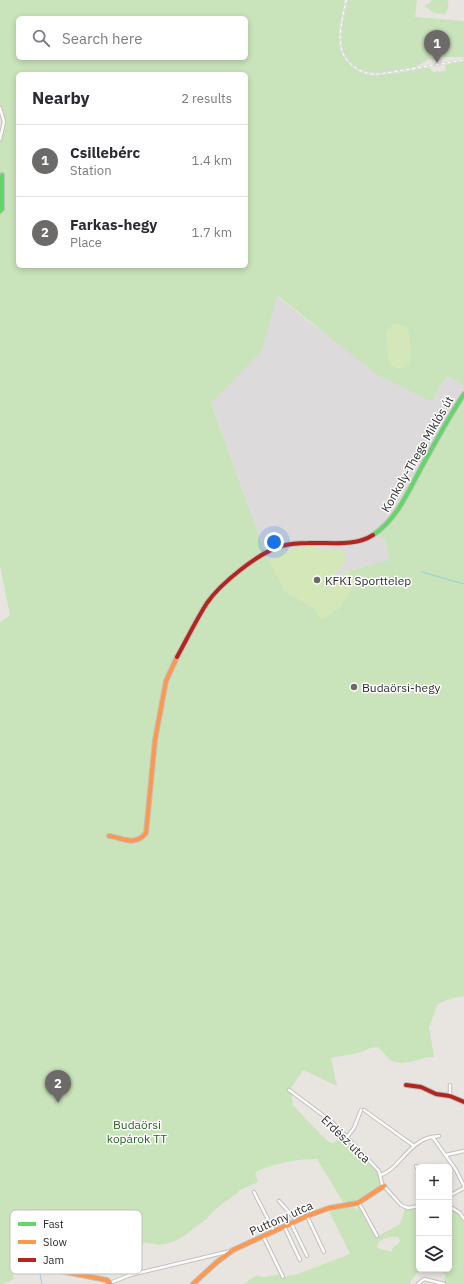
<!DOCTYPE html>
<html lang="en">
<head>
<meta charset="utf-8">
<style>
  :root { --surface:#fff; --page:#f2f2f3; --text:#2b2b33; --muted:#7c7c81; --line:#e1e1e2; --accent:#6c6b6a }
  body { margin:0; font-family:"IBM Plex Sans",sans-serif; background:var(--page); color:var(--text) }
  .controls { position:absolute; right:12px; bottom:12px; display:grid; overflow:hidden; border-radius:6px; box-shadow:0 2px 6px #0003 }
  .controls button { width:36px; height:36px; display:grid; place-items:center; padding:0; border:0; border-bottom:1px solid var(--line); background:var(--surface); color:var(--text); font:20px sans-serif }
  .you { position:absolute; left:274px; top:542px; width:14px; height:14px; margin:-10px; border:3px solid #fff; border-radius:50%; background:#1a73e8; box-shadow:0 0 0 6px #1a73e833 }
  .badge { display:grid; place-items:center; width:26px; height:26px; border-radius:50%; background:var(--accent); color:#fff; font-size:13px; font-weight:700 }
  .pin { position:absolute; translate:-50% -33px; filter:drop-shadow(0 1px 2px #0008) }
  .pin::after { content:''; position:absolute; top:21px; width:14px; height:12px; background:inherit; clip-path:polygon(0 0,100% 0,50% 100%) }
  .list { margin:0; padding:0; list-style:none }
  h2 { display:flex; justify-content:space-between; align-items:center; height:52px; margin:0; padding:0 16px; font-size:17px }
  h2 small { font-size:13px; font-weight:400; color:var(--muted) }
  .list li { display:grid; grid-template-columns:26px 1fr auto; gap:12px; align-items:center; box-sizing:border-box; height:72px; padding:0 16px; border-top:1px solid var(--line) }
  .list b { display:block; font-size:15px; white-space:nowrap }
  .list p { margin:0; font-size:13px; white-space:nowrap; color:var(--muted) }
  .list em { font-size:13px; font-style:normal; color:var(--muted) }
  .icon { flex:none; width:22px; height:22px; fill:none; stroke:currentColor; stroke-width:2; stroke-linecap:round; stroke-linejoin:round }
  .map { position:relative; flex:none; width:464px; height:1284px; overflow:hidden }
  .search { position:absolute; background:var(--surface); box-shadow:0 2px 6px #0003; left:16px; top:16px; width:232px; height:44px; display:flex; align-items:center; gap:10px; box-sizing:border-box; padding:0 14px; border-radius:6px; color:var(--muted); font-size:15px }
  .panel { position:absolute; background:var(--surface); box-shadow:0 2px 6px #0003; left:16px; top:72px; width:232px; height:196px; border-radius:6px }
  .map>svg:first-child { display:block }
  .industrial { fill:#dddadc }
  .green { fill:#c9e3ba; fill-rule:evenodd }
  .pitch { fill:#d3e7b8 }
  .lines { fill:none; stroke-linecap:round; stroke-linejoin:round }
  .stream { stroke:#96cee8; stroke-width:1 }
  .street-casing { stroke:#c2c1c1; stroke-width:4.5 }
  .fast-casing { stroke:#c2c1c1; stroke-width:6 }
  .slow-casing { stroke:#c2c1c1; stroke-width:6 }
  .jam-casing { stroke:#c2c1c1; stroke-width:6 }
  .street { stroke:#fcfbfa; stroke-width:2.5 }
  .fast { stroke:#63d668; stroke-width:4 }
  .slow { stroke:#ff974d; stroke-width:4 }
  .jam { stroke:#b3261e; stroke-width:4 }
  .rail-casing { stroke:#deddde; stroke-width:2.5 }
  .rail { stroke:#fff; stroke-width:1; stroke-dasharray:3; stroke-linecap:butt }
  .poi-dot { fill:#6c6b6a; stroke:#fff; stroke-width:1.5 }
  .labels { text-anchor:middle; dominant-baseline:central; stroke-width:3; stroke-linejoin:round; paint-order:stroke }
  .street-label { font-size:12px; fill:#2a2a2a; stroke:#fff }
  .poi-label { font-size:12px; fill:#2a2a2a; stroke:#fff; text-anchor:start }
  .park-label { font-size:12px; fill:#27651c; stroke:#fff }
  .key { fill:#fff; stroke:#bfbfbf; stroke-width:1 }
  .key-label { font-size:11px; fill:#2a2a2a }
</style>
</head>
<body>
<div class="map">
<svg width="464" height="1284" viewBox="0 0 464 1284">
  <rect width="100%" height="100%" fill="#e8e5e0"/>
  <path class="industrial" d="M276 295 309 322 432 402 445 378 449 377 464 386V391L457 400 391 514 378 529 373 532 385 540 389 560 349 571 335 578 334 575 345 563 342 549 285 551 269 561 265 552 211 402 262 351Z"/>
  <g class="green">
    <path d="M0 0H345C343 13 338 27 339 40 339 48 342 56 347 62 366 84 402 71 426 68H430L432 72 446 71 445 65 464 61V386L449 377 445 378 432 402 376 374 277 295 262 351 211 403 265 552 285 591 314 608 338 609 355 583 349 571 389 560 385 540 373 532 378 529 391 514 457 400 464 391V996L452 998 438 1004 429 1027 434 1057 424 1058 411 1062 400 1063 391 1061 378 1047 370 1048 362 1052 331 1058 337 1086 303 1070 291 1088 293 1105 324 1138 332 1144 338 1139 346 1137 380 1174V1186L360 1198 361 1199 353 1202H343L317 1159C303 1158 266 1164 255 1173L258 1182 238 1191 239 1192C231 1197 224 1203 217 1208 212 1212 209 1217 204 1221 201 1224 197 1225 194 1228 182 1239 163 1250 145 1242L144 1244 139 1242 132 1243 92 1239 87 1234 73 1232 72 1229 50 1227V1224H44L45 1226 24 1231C26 1241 35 1247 39 1256L11 1267 14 1279 3 1284H0V622L10 615 0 566V210L2 181 0 180V142L4 120 0 106ZM18 18H246V58H18ZM18 74H246V266H18Z"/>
    <path d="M348 0H417L415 17 464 21V57H441L433 60 429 59C424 61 419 66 413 68 386 75 342 80 341 39 341 26 345 12 348 0Z"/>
    <path d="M431 0H447C450 5 448 10 445 14L433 13 429 9 426 8 425 5 430 3Z"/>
    <path d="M344 1204H352L357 1211 358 1210 357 1205H359L376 1237 400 1224 405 1208 419 1206V1269H424L416 1274 410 1282V1284H244L255 1276 264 1277 278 1275 284 1277 298 1274 350 1254 328 1209ZM391 1237H398L400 1241 397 1245 394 1246 391 1252C387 1249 381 1251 377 1247L378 1243 383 1239Z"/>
    <path d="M449 1206 454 1209 464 1219V1284H438L437 1282 443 1283 446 1275 437 1269H449Z"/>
  </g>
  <g class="pitch">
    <path d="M396 324C401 324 405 325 408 329 410 333 412 356 410 360 407 372 394 370 388 362L386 333 391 326Z"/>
    <path d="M314 546 318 549H343L345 555V563L334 575 335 578 349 571 355 583C346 598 339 613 321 620L314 608 285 591 269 561C286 550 294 547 314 546Z"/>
  </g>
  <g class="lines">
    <g class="stream">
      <path d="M422 572 464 584"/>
      <path d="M37 1259 42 1284"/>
    </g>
    <defs>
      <g id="street">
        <path d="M0 108 4 122 0 139"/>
        <path d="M450 1085V1096"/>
        <path d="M289 1090 332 1122 359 1150 379 1171 382 1184 401 1205 408 1208 419 1206"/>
        <path d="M364 1110 414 1146"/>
        <path d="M347 1137 354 1128 361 1110"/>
        <path d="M432 1137 439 1136"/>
        <path d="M446 1155 464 1151"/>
        <path d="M416 1166 419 1171"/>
        <path d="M381 1175C399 1169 409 1141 432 1137L434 1139 456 1170 464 1186"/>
        <path d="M254 1192 274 1231"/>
        <path d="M449 1196 464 1188"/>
        <path d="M279 1201 296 1220"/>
        <path d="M359 1203 377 1236"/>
        <path d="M449 1206 460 1213 464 1219"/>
        <path d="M307 1216 324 1252"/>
        <path d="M291 1223 307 1256"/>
        <path d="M284 1226 300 1260"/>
        <path d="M263 1236 283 1277"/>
        <path d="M110 1283 130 1275 231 1251"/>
        <path d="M418 1284 424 1279 444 1284"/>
      </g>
      <g id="fast">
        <path d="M0 211 2 209V175"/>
        <path d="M373 535C397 519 408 492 421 468 435 443 448 418 464 394"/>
      </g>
      <g id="slow">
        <path d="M109 836C124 838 134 847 146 833L155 740 166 681 177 657"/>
        <path d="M66 1228 49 1223H44L37 1227 24 1230 22 1233 36 1246 44 1268 107 1280 110 1283 108 1284"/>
        <path d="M193 1284 217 1262 233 1250 307 1216 329 1208 358 1203 384 1186"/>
      </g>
      <g id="jam">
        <path d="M177 657C187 639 196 620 207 603 220 584 258 553 281 546 289 544 299 543 308 543 329 542 355 547 373 535"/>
        <path d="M406 1085 421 1087 436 1094 450 1096 464 1102"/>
      </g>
    </defs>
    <use href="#street" class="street-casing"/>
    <use href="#fast" class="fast-casing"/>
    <use href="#slow" class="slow-casing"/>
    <use href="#jam" class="jam-casing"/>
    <use href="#street" class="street"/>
    <use href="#fast" class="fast"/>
    <use href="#slow" class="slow"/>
    <use href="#jam" class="jam"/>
    <defs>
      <path id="rail" d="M346 0C342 23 331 53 356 68 363 73 371 75 380 74L464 60"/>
    </defs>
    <use href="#rail" class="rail-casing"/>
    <use href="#rail" class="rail"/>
  </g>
  <g class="poi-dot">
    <circle cx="317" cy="580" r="4"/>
    <circle cx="354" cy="687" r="4"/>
  </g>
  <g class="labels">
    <g class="street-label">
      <text transform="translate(417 454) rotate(-60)">Konkoly-Thege Miklós út</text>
      <text transform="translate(346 1139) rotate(44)">Erdész utca</text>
      <text transform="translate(281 1218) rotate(-24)">Puttony utca</text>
    </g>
    <g class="poi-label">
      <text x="325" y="580">KFKI Sporttelep</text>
      <text x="362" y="687">Budaörsi-hegy</text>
    </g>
    <g class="park-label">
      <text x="137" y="1124">Budaörsi<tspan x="137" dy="14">kopárok TT</tspan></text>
    </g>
  </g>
  <rect x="10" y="1210" width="132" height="64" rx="6" class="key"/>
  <rect x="18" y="1222" width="18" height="4" fill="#63d668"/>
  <rect x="18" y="1240" width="18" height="4" fill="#ff974d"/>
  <rect x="18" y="1258" width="18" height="4" fill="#b3261e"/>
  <g class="key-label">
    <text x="43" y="1228">Fast</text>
    <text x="43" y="1246">Slow</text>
    <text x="43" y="1264">Jam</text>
  </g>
</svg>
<div class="controls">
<button>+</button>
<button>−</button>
<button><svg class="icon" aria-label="layers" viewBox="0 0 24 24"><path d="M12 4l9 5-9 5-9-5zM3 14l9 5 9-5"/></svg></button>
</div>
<div class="you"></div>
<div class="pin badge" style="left:437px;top:63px">1</div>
<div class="pin badge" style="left:58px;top:1103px">2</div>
<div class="search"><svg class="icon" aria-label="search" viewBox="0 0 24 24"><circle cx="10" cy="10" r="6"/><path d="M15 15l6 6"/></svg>Search here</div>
<section class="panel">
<h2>Nearby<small>2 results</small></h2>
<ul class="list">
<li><span class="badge">1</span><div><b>Csillebérc</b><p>Station</p></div><em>1.4 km</em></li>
<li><span class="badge">2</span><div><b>Farkas-hegy</b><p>Place</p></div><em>1.7 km</em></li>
</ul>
</section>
</div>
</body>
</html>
